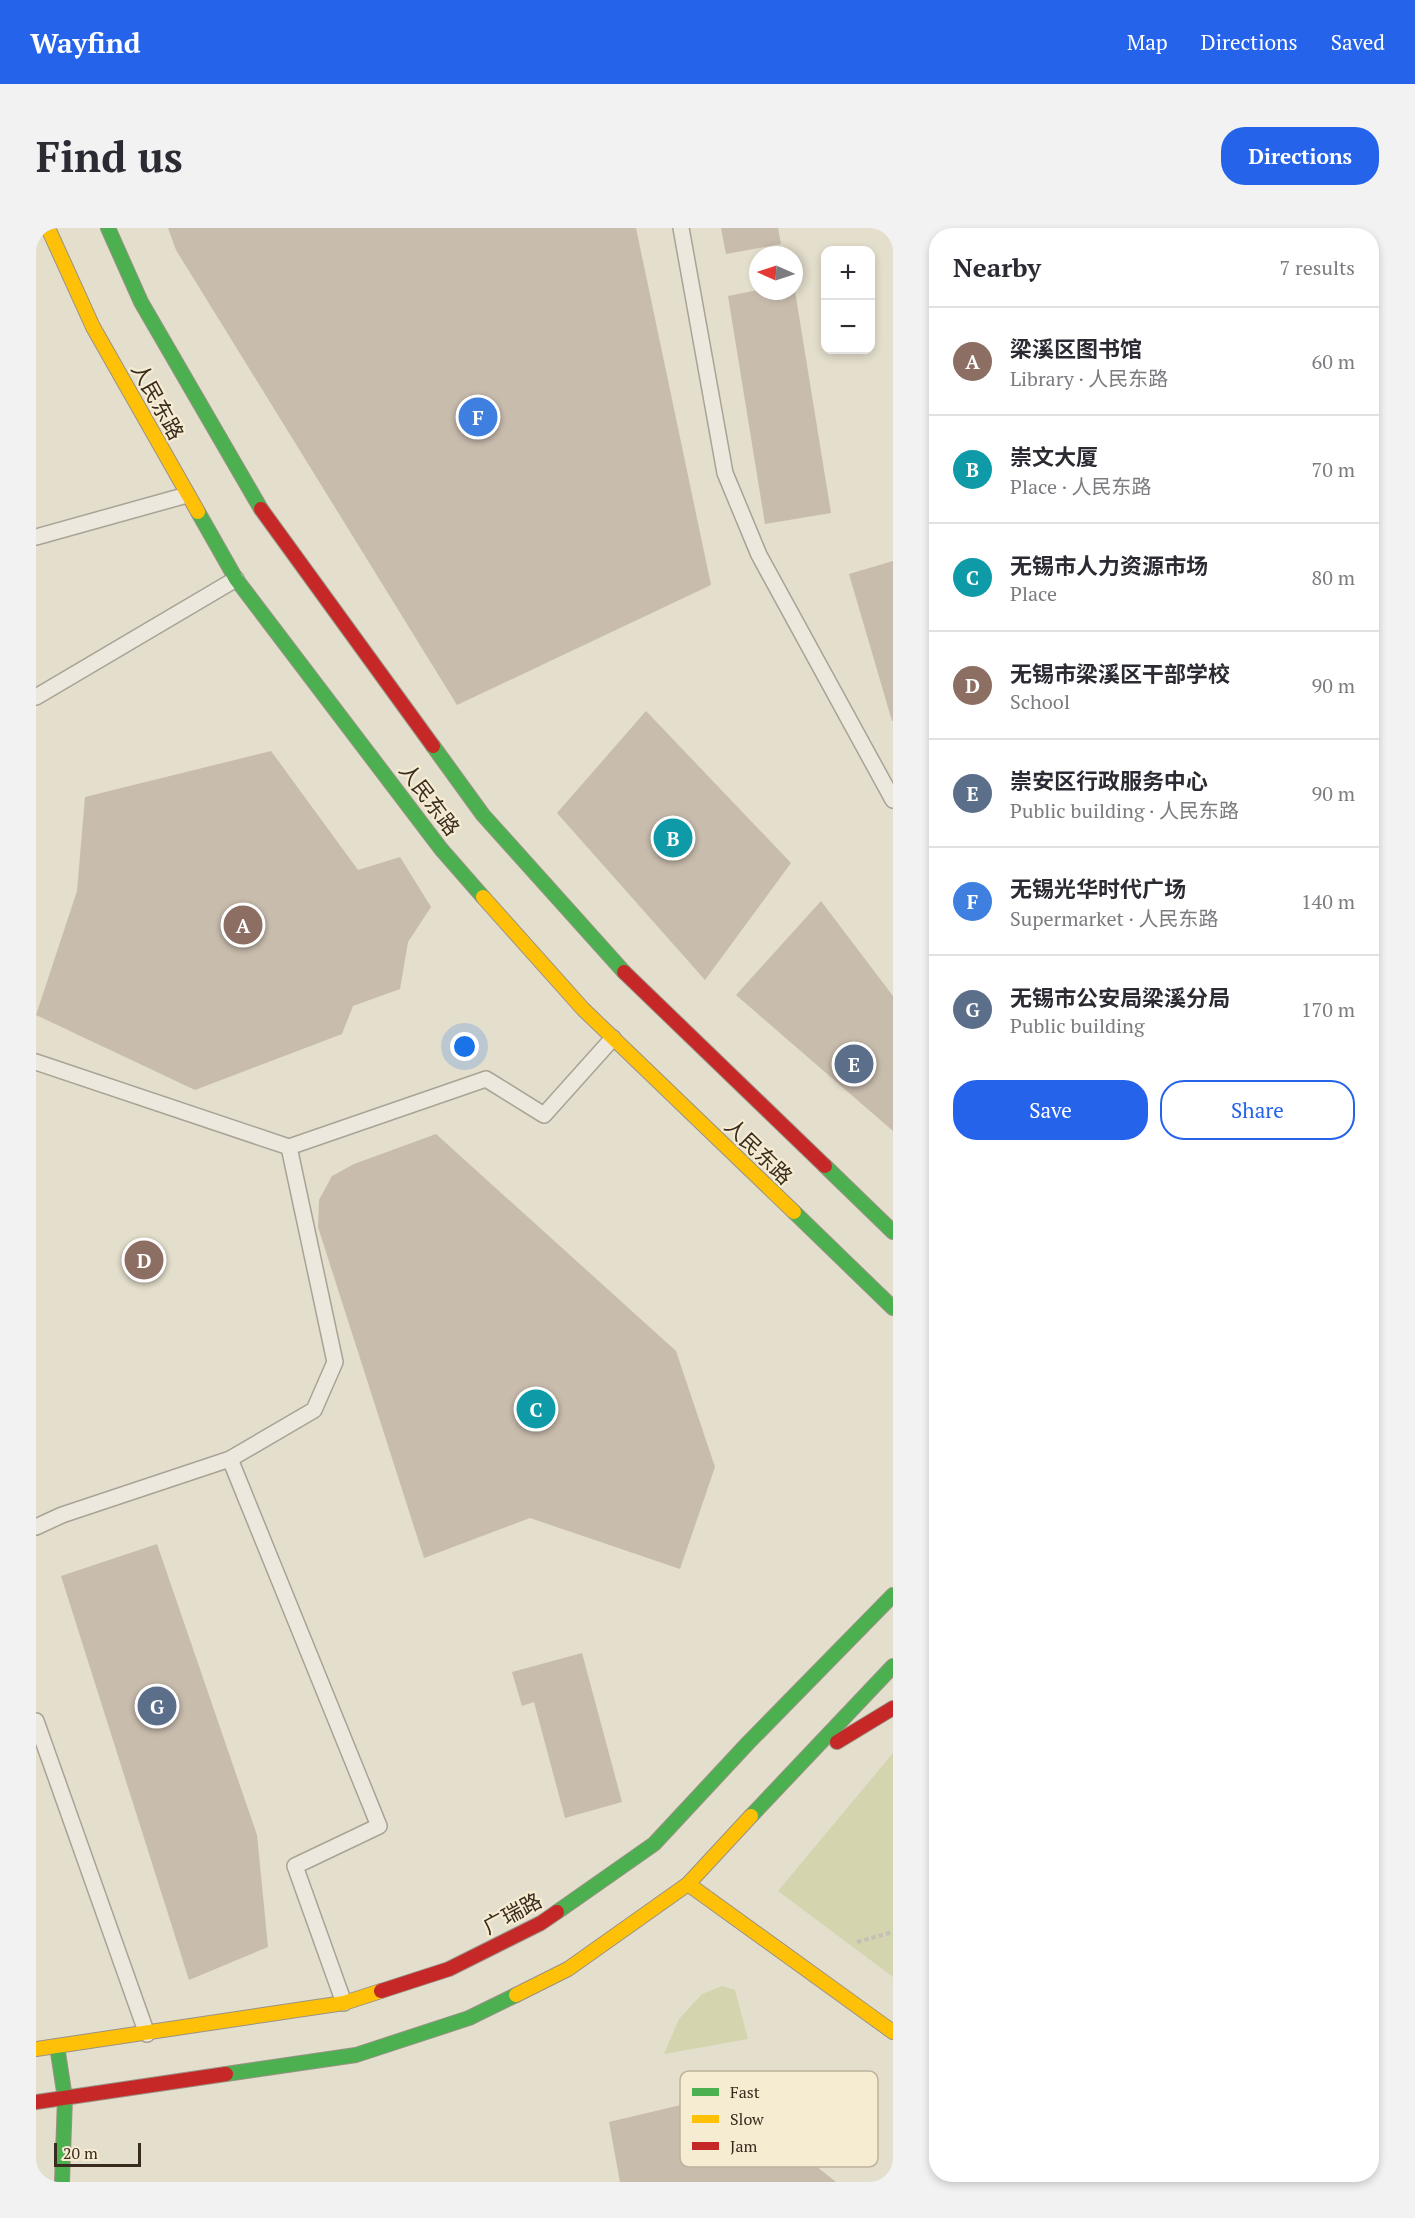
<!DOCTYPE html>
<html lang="en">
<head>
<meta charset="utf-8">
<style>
  :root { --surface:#fff; --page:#f2f2f3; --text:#2b2b33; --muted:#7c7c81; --line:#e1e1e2; --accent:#2563eb }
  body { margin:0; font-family:"PT Serif","Noto Sans SC",serif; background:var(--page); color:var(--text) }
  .controls { position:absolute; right:18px; top:18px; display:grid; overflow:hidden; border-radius:12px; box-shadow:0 3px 9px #0003 }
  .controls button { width:54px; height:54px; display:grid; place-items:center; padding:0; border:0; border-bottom:2px solid var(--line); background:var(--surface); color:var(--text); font:30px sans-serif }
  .compass { position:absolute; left:713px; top:18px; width:54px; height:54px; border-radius:50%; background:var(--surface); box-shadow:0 3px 9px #0003; rotate:273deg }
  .scale { position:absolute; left:18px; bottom:15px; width:87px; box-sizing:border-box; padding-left:6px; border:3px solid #392b1d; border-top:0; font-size:16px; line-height:21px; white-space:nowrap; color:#392b1d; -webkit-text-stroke:4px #f6ecd2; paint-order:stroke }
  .you { position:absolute; left:429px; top:819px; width:21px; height:21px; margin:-15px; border:4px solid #fff; border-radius:50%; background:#1a73e8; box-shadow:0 0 0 9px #1a73e833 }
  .badge { display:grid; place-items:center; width:39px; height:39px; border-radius:50%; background:var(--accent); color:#fff; font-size:20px; font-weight:700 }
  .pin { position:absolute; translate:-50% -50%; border:3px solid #fff; box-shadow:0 2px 6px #0006 }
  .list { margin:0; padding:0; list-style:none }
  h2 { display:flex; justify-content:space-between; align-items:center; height:78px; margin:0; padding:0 24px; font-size:26px }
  h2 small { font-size:20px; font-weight:400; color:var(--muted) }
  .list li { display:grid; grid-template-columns:39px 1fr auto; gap:18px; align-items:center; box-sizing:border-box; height:108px; padding:0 24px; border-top:2px solid var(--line) }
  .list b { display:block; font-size:22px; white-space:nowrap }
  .list p { margin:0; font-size:20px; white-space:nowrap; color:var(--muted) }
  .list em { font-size:20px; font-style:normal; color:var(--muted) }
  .actions { display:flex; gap:12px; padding:18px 24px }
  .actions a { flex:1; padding:14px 0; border:2px solid var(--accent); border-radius:24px; text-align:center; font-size:21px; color:var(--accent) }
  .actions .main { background:var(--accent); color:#fff }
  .map { position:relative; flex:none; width:857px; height:1954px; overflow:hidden; border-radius:24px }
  header { display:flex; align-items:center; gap:36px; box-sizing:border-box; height:84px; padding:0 30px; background:var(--accent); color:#fff }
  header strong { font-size:28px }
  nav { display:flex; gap:33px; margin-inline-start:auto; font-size:21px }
  .intro { display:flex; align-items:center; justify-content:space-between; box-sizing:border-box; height:144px; padding:0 36px }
  h1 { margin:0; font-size:42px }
  .button { padding:15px 27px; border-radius:24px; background:var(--accent); color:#fff; font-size:21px; font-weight:700 }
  main { display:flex; gap:36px; padding:0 36px }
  aside { flex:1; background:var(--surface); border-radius:24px; box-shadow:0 3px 9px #0003 }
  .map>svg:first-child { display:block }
  .green { fill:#d4d5ae }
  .building { fill:#c8bcad }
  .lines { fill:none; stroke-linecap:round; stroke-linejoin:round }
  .lane-casing { stroke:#a9a396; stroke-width:18 }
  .fast-casing { stroke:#999285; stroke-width:16 }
  .slow-casing { stroke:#999285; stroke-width:16 }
  .jam-casing { stroke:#999285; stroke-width:16 }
  .path { stroke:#c5bfb5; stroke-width:4; stroke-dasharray:4.5 3; stroke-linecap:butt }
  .lane { stroke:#ece8de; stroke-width:15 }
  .fast { stroke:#4caf50; stroke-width:14 }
  .slow { stroke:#ffc107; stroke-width:14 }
  .jam { stroke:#c62828; stroke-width:14 }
  .labels { text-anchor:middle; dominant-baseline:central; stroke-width:4.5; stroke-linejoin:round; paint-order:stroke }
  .street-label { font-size:21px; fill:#392b1d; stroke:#f6ecd2 }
  .key { fill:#f6ecd2; stroke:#bdb29c; stroke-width:1.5 }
  .key-label { font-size:16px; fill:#392b1d }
</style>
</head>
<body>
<header>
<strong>Wayfind</strong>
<nav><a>Map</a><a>Directions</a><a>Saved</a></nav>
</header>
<div class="intro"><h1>Find us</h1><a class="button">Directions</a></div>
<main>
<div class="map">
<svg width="857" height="1954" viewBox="0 0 857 1954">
  <rect width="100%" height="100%" fill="#e4decc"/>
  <g class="green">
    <path d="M857 1525V1749L742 1663Z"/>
    <path d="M686 1758 699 1762 712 1811 628 1826 643 1791 666 1766Z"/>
  </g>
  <g class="building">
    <path d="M132 0H600L675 357 421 477 140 22Z"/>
    <path d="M685 0H742L745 16 690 26Z"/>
    <path d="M722 62 759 63 795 285 729 296 692 68Z"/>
    <path d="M857 333V493H856L813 346Z"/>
    <path d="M610 483 755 635 669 752 521 585Z"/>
    <path d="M235 523 322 642 364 629 395 679 372 714 364 761 317 778 306 806 159 862 0 787 41 663 49 569Z"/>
    <path d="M785 673 857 768V903L700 767Z"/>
    <path d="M400 906 640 1123 679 1239 644 1341 494 1290 388 1330 282 999 283 972 296 948 318 936Z"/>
    <path d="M121 1316 221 1607 232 1719 153 1752 25 1348Z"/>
    <path d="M546 1425 586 1574 529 1590 498 1474 486 1478 476 1444Z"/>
    <path d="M662 1873 665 1890 684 1905 705 1878 800 1954H584L573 1894Z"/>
  </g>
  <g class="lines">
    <defs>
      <g id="lane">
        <path d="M645 0 689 245 723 327 857 572"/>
        <path d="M0 309 151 267"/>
        <path d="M0 469 200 351"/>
        <path d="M0 834 253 919"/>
        <path d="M194 1231 343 1598 259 1638 308 1775"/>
        <path d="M0 1299 26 1287 194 1231 278 1182 299 1134 253 919 450 851 508 887 577 810"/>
        <path d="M0 1493 111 1806"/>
      </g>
      <g id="fast">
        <path d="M72 0 105 74 225 281"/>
        <path d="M162 284 200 351 405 621 447 669"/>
        <path d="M397 518 447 587 588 744"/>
        <path d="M789 938 857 1004"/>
        <path d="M758 984 857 1080"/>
        <path d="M715 1588 857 1438"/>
        <path d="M521 1684 618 1616 712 1515 857 1367"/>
        <path d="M21 1818 29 1870 26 1954"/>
        <path d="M190 1846 320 1827 433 1790 480 1767"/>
      </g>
      <g id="slow">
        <path d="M12 0 57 99 162 284"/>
        <path d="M447 669 547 781 758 984"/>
        <path d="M652 1656 857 1804"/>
        <path d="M480 1767 532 1741 652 1656 715 1588"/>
        <path d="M0 1821 308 1775 345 1763"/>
      </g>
      <g id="jam">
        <path d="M225 281 397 518"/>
        <path d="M588 744 789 938"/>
        <path d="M801 1514 857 1480"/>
        <path d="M345 1763 413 1741 505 1695 521 1684"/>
        <path d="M0 1874 190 1846"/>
      </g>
    </defs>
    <use href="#lane" class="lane-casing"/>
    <use href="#fast" class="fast-casing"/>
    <use href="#slow" class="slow-casing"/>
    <use href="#jam" class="jam-casing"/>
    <path class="path" d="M821 1714 857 1704"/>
    <use href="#lane" class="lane"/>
    <use href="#fast" class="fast"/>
    <use href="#slow" class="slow"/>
    <use href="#jam" class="jam"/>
  </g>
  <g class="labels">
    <g class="street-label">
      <text transform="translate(122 173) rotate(61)">人民东路</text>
      <text transform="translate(394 571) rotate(53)">人民东路</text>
      <text transform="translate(723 923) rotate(44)">人民东路</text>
      <text transform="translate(476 1685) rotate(-28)">广瑞路</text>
    </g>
  </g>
  <rect x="644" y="1843" width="198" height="96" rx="9" class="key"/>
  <rect x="656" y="1860" width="27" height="8" fill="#4caf50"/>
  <rect x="656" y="1887" width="27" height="8" fill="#ffc107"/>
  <rect x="656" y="1914" width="27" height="8" fill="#c62828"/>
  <g class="key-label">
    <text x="694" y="1870">Fast</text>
    <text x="694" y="1897">Slow</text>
    <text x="694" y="1924">Jam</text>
  </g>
</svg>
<div class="controls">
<button>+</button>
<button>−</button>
</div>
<svg class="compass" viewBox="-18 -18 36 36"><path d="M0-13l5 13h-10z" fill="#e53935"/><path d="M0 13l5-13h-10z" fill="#7c7c81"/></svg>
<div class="scale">20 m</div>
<div class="you"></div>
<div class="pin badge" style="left:207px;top:697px;background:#8d6e63">A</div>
<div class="pin badge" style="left:637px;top:610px;background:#0f9aa8">B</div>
<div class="pin badge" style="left:500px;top:1181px;background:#0f9aa8">C</div>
<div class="pin badge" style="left:108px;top:1032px;background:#8d6e63">D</div>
<div class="pin badge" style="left:818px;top:836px;background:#5c6f8a">E</div>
<div class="pin badge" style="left:442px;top:189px;background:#3f7fe0">F</div>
<div class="pin badge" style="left:121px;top:1478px;background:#5c6f8a">G</div>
</div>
<aside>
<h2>Nearby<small>7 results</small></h2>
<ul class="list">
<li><span class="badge" style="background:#8d6e63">A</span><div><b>梁溪区图书馆</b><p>Library · 人民东路</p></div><em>60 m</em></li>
<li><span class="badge" style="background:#0f9aa8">B</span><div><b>崇文大厦</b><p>Place · 人民东路</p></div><em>70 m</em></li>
<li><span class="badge" style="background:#0f9aa8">C</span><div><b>无锡市人力资源市场</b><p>Place</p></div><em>80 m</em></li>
<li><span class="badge" style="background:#8d6e63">D</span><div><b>无锡市梁溪区干部学校</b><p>School</p></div><em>90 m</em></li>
<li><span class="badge" style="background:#5c6f8a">E</span><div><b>崇安区行政服务中心</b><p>Public building · 人民东路</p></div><em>90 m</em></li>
<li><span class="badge" style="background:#3f7fe0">F</span><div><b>无锡光华时代广场</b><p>Supermarket · 人民东路</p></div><em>140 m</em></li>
<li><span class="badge" style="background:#5c6f8a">G</span><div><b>无锡市公安局梁溪分局</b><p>Public building</p></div><em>170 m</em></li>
</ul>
<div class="actions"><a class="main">Save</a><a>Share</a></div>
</aside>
</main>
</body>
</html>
